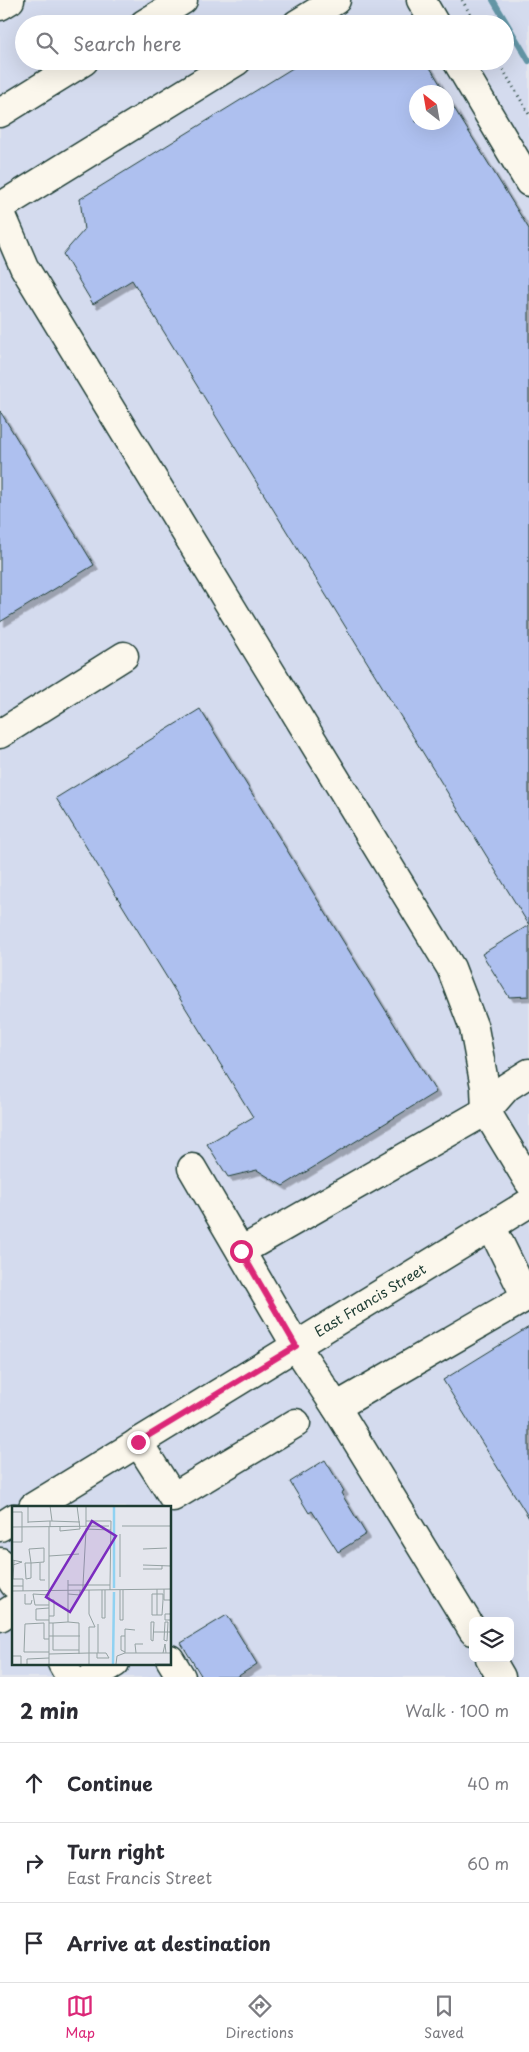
<!DOCTYPE html>
<html lang="en">
<head>
<meta charset="utf-8">
<style>
  :root { --surface:#fff; --page:#f7f7f7; --text:#2b2b33; --muted:#7c7c81; --line:#e1e1e2; --accent:#db2777 }
  body { margin:0; font-family:"Playpen Sans",sans-serif; background:var(--page); color:var(--text) }
  .controls { position:absolute; right:15px; bottom:15px; display:grid; overflow:hidden; border-radius:8px; box-shadow:0 5px 20px #0002 }
  .controls button { width:45px; height:45px; display:grid; place-items:center; padding:0; border:0; border-bottom:1px solid var(--line); background:var(--surface); color:var(--text); font:25px sans-serif }
  .compass { position:absolute; left:409px; top:85px; width:45px; height:45px; border-radius:50%; background:var(--surface); box-shadow:0 5px 20px #0002; rotate:329deg }
  .stop { position:absolute; width:15px; height:15px; margin:-11px; border:4px solid #db2777; border-radius:50%; background:#fff }
  .stop.end { background:#db2777; border-color:#fff; box-shadow:0 1px 5px #0008 }
  .list { margin:0; padding:0; list-style:none }
  h2 { display:flex; justify-content:space-between; align-items:center; height:65px; margin:0; padding:0 20px; font-size:21px }
  h2 small { font-size:16px; font-weight:400; color:var(--muted) }
  .list li { display:grid; grid-template-columns:32px 1fr auto; gap:15px; align-items:center; box-sizing:border-box; height:80px; padding:0 20px; border-top:1px solid var(--line) }
  .list b { display:block; font-size:19px; white-space:nowrap }
  .list p { margin:0; font-size:16px; white-space:nowrap; color:var(--muted) }
  .list em { font-size:16px; font-style:normal; color:var(--muted) }
  .icon { flex:none; width:28px; height:28px; fill:none; stroke:currentColor; stroke-width:2; stroke-linecap:round; stroke-linejoin:round }
  .map { position:relative; flex:none; width:529px; height:1677px; overflow:hidden }
  .search { position:absolute; background:var(--surface); box-shadow:0 5px 20px #0002; left:15px; right:15px; top:15px; height:55px; display:flex; align-items:center; gap:12px; box-sizing:border-box; padding:0 18px; border-radius:28px; color:var(--muted); font-size:19px }
  .sheet { height:305px; background:var(--surface) }
  nav { display:flex; justify-content:space-around; align-items:center; box-sizing:border-box; height:70px; border-top:1px solid var(--line); background:var(--surface); font-size:14px; color:var(--muted) }
  nav a { display:grid; justify-items:center; gap:2px }
  nav .on { color:var(--accent) }
  .map>svg:first-child { display:block }
  .built { fill:#d4dbee; fill-rule:evenodd }
  .lines { fill:none; stroke-linecap:round; stroke-linejoin:round }
  .stream { stroke:#6396a6; stroke-width:6 }
  .building { fill:#aec0ef; stroke:#1f3d34; filter:url(#shadow) }
  .minor-casing { stroke:#1f3d34; stroke-width:31 }
  .path { stroke:#1f3d34; stroke-width:3; stroke-dasharray:1 4; stroke-linecap:butt }
  .minor { stroke:#fbf7ec; stroke-width:28 }
  .route { stroke:#db2777; stroke-width:6 }
  .labels { text-anchor:middle; dominant-baseline:central; stroke-width:4.5; stroke-linejoin:round; paint-order:stroke }
  .street-label { font-size:14px; fill:#1f3d34; stroke:#fbf7ec }
  .inset-river { fill:none; stroke:#90d2f2; stroke-width:2.5 }
  .inset-road { fill:none; stroke:#95a2a3; stroke-width:1 }
  .view { fill:#7b2cbf; fill-opacity:0.15; stroke:#7b2cbf; stroke-width:2.5 }
  .inset-edge { fill:none; stroke:#1f3d34; stroke-width:2.5 }
</style>
</head>
<body>
<div class="map">
<svg width="529" height="1677" viewBox="0 0 529 1677">
  <defs>
    <filter id="shadow"><feDropShadow dx="4.5" dy="4.5" stdDeviation="0" flood-color="#0004"/></filter>
  </defs>
  <rect width="100%" height="100%" fill="#e4e6ed"/>
  <filter id="ink" filterUnits="userSpaceOnUse"><feTurbulence type="fractalNoise" baseFrequency=".02" numOctaves="2"/><feDisplacementMap in="SourceGraphic" scale="10" xChannelSelector="R" yChannelSelector="G"/><feConvolveMatrix kernelMatrix="1 2 1 2 8 2 1 2 1" color-interpolation-filters="sRGB"/></filter>
  <g filter="url(#ink)">
    <path class="built" d="M0 0H529V1677H0ZM24 24H505V61H24ZM416 92H446V122H416ZM14 1507H170V1663H14ZM473 1621H510V1658H473Z"/>
    <g class="lines">
      <path class="stream" d="M493 0 529 61"/>
    </g>
    <g class="building">
      <path d="M304 61H426L445 92H416V122H446V95L529 229V996L509 997 482 954 529 925 132 280 93 304 63 254 84 230 80 199Z"/>
      <path d="M0 411 94 565 0 622Z"/>
      <path d="M200 709 436 1092 283 1186 257 1170 228 1177 207 1144 253 1117 56 798Z"/>
      <path d="M529 1327V1518L443 1380Z"/>
      <path d="M325 1460 344 1491 341 1493 366 1534 338 1552 312 1511 309 1513 290 1482Z"/>
      <path d="M227 1615 257 1664 237 1677H202L181 1643Z"/>
    </g>
    <g class="lines">
      <defs>
        <g id="minor">
          <path d="M421 0 435 24"/>
          <path d="M0 6 10 0"/>
          <path d="M144 24 183 0"/>
          <path d="M297 24 336 0"/>
          <path d="M457 61 529 182"/>
          <path d="M0 113 84 61"/>
          <path d="M0 207 237 61"/>
          <path d="M0 211 24 267 451 968 474 1028 485 1087 486 1111"/>
          <path d="M0 734 124 656"/>
          <path d="M486 1111 507 1087 529 1073"/>
          <path d="M192 1168 296 1346 336 1407 526 1297 491 1226"/>
          <path d="M241 1251 486 1111 529 1182"/>
          <path d="M336 1407 473 1631"/>
          <path d="M138 1442 173 1497 296 1423"/>
          <path d="M33 1507 529 1203"/>
          <path d="M0 1527 14 1518"/>
          <path d="M0 1562 14 1584"/>
          <path d="M0 1617 14 1608"/>
          <path d="M490 1658 501 1677"/>
          <path d="M170 1659 181 1677"/>
          <path d="M62 1663 70 1677"/>
          <path d="M92 1677 115 1663"/>
        </g>
      </defs>
      <use href="#minor" class="minor-casing"/>
      <g class="path">
        <path d="M462 0 476 24"/>
        <path d="M498 61 529 114"/>
      </g>
      <use href="#minor" class="minor"/>
    </g>
  </g>
  <g class="lines" filter="url(#ink)">
    <path class="route" d="M138 1442 296 1346 241 1251"/>
  </g>
  <g class="labels">
    <g class="street-label">
      <text transform="translate(370 1300) rotate(-31)">East Francis Street</text>
    </g>
  </g>
  <g transform="translate(12 1506)">
    <rect width="159" height="159" fill="#e4e6ed"/>
    <path class="inset-river" d="M102 82V0M101 158 102 86"/>
    <path class="inset-road" d="M38 0 40 15M74 0V20M0 6H10V36H0M74 15H99L98 79M16 16 38 15M16 17V0M110 20H159M0 21 97 20M38 21V15L68 16M48 21V25L68 23 65 0M73 23 99 24M74 24 71 79H98V84M108 28V71M131 43 155 42M37 50 67 48M0 54 10 56 1 59M2 55 1 73H11V80M19 57 32 56V42L17 43 19 57V72L14 73 13 57H19M28 57V74H33M131 59 159 60M131 63H150V59M56 74V88L68 89V84M56 79H71V84M0 80H11V85M145 83V109H140V88H151V94L150 109H145M152 83V94H159M77 84V108L83 121H77V158M90 84V112H93V84M108 84V114H111V84M0 85 159 83M13 88V98H19L20 94M21 88 23 99H37M21 88 37 89M56 88V116L67 117V148M37 94H42V110H37M37 102 24 103V114H37M159 108H153V114H159M139 116H142L141 135 139 134ZM153 116H156L155 135 152 134ZM37 117H41V130H68M41 117 56 116M86 118V147M141 126H159M37 130H41V144H67M113 130H109V144L113 146M37 133H32V117L13 118 12 146H37M113 147V123L123 124M124 147 123 138H131M151 147 153 138 154 147M37 148 77 147H94L97 152H85V147M0 150H9V158M15 158V153L37 152M37 158V21M104 158 105 150 113 147H159M143 158H159"/>
    <path class="view" d="M80 15 104 30 58 106 34 91Z"/>
    <rect width="159" height="159" class="inset-edge"/>
  </g>
</svg>
<div class="controls">
<button><svg class="icon" aria-label="layers" viewBox="0 0 24 24"><path d="M12 4l9 5-9 5-9-5zM3 14l9 5 9-5"/></svg></button>
</div>
<svg class="compass" viewBox="-18 -18 36 36"><path d="M0-13l5 13h-10z" fill="#e53935"/><path d="M0 13l5-13h-10z" fill="#7c7c81"/></svg>
<div class="stop" style="left:241px;top:1251px"></div>
<div class="stop end" style="left:138px;top:1442px"></div>
<div class="search"><svg class="icon" aria-label="search" viewBox="0 0 24 24"><circle cx="10" cy="10" r="6"/><path d="M15 15l6 6"/></svg>Search here</div>
</div>
<section class="sheet">
<h2>2 min<small>Walk · 100 m</small></h2>
<ul class="list">
<li><svg class="icon" aria-label="ahead" viewBox="0 0 24 24"><path d="M12 20V5M6 11l6-6 6 6"/></svg><div><b>Continue</b></div><em>40 m</em></li>
<li><svg class="icon" aria-label="right" viewBox="0 0 24 24"><path d="M7 20v-9h11M14 6l5 5-5 5"/></svg><div><b>Turn right</b><p>East Francis Street</p></div><em>60 m</em></li>
<li><svg class="icon" aria-label="arrive" viewBox="0 0 24 24"><path d="M6 21V4h12l-3 4 3 4H6"/></svg><div><b>Arrive at destination</b></div></li>
</ul>
</section>
<nav>
<a class="on"><svg class="icon" aria-label="map" viewBox="0 0 24 24"><path d="M3 6l6-2 6 2 6-2v14l-6 2-6-2-6 2zM9 4v14M15 6v14"/></svg>Map</a>
<a><svg class="icon" aria-label="directions" viewBox="0 0 24 24"><path d="M12 3l9 9-9 9-9-9zM9 14v-3h6M13 9l2 2-2 2"/></svg>Directions</a>
<a><svg class="icon" aria-label="saved" viewBox="0 0 24 24"><path d="M7 4h10v16l-5-4-5 4z"/></svg>Saved</a>
</nav>
</body>
</html>
